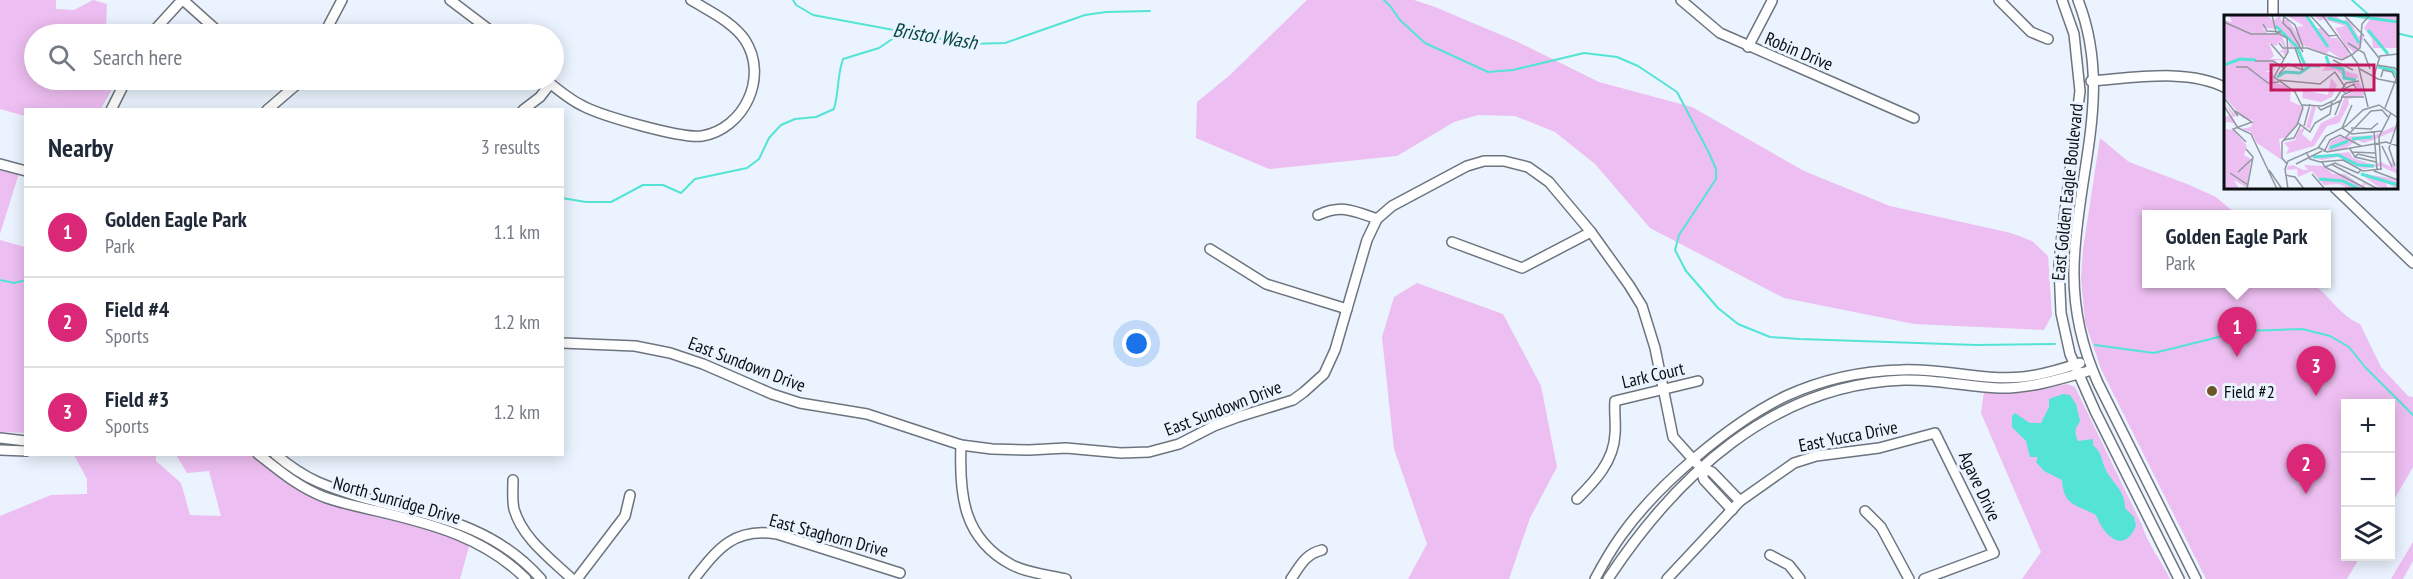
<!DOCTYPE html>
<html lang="en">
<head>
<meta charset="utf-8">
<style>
  :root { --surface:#fff; --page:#f2f2f3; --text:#1f2937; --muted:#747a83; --line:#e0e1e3; --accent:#db2777 }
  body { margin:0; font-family:"PT Sans Narrow",sans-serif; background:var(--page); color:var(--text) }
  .controls { position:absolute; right:18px; bottom:18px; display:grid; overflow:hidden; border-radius:0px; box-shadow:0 3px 15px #0003 }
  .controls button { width:54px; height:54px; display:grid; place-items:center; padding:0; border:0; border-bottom:2px solid var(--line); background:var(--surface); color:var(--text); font:30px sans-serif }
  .you { position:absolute; left:1137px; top:344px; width:21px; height:21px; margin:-15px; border:4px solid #fff; border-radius:50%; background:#1a73e8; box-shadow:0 0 0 9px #1a73e833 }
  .badge { display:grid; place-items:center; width:39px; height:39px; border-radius:50%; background:var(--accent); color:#fff; font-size:20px; font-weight:700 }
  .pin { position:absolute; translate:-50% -50px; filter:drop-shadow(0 2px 3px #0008) }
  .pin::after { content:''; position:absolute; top:32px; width:21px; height:18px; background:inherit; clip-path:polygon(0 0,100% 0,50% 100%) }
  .popup { position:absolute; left:2142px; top:210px; width:189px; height:78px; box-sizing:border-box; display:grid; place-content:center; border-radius:0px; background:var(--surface); filter:drop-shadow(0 2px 4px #0005); font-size:20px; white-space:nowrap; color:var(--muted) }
  .popup b { font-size:22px; color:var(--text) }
  .popup::after { content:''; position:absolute; left:50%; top:100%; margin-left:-12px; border:12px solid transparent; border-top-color:var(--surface) }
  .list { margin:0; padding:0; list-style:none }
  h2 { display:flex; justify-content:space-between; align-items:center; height:78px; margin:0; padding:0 24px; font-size:26px }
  h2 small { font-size:20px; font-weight:400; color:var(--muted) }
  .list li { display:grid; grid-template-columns:39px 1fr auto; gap:18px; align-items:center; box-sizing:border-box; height:90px; padding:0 24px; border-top:2px solid var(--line) }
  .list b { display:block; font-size:22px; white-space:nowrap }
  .list p { margin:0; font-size:20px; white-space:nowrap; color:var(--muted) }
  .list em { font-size:20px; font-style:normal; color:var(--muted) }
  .icon { flex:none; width:33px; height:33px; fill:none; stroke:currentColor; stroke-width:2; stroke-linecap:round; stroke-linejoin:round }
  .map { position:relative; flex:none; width:2413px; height:579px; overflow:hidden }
  .search { position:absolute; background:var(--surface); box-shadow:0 3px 15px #0003; left:24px; top:24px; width:540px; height:66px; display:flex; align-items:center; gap:15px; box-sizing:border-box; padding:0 21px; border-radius:33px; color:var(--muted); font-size:22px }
  .panel { position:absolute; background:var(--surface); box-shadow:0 3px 15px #0003; left:24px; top:108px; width:540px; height:348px; border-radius:0px }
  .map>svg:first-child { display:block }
  .green { fill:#edbef1 }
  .water { fill:#54e4d5 }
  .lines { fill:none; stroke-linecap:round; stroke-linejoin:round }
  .stream { stroke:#54e4d5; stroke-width:2 }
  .minor-casing { stroke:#6c747d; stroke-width:12 }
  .minor { stroke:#fff; stroke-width:9 }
  .poi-dot { fill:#6d5525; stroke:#eaf3fe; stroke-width:2 }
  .labels { text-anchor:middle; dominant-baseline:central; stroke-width:6; stroke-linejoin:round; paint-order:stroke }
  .street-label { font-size:18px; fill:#0b0e11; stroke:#eaf3fe }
  .poi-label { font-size:18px; fill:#0b0e11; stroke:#eaf3fe; text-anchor:start }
  .water-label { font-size:20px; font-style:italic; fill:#054842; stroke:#eaf3fe }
  .inset-river { fill:none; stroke:#54e4d5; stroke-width:3 }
  .inset-road { fill:none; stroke:#91979f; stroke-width:1.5 }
  .view { fill:#c2185b; fill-opacity:0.15; stroke:#c2185b; stroke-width:3 }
  .inset-edge { fill:none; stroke:#0b0e11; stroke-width:3 }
</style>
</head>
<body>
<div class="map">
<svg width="2413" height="579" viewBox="0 0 2413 579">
  <rect width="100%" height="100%" fill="#eaf3fe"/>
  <g class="green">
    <path d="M0 0H56V9L74 10 93 0 107 4 106 34H34V80H117L101 109 26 110 25 116 0 109Z"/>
    <path d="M1307 0H1414L1435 7 1518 42 1599 82 1692 107 1804 171 1890 206 2011 233 2032 241 2048 256 2052 315 2044 330 1914 324 1784 298 1650 228 1595 164 1555 132 1515 116 1478 115 1454 122 1397 156 1269 169 1196 138 1197 102 1230 75Z"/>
    <path d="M2100 138 2129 162 2187 184 2216 197 2236 214H2147V284H2313C2331 297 2339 315 2360 324L2381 367 2408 396 2413 397V467L2391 505 2390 404H2346V556L2360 557 2347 579H2206L2101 369 2085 322 2081 278 2083 249Z"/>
    <path d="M0 169 19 173 0 234Z"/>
    <path d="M0 240 25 247V433L0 432Z"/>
    <path d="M1417 283 1503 314 1541 386 1557 467 1530 518 1509 579H1408L1427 544 1394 449 1382 337 1394 297Z"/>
    <path d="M2067 384 2075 387 2142 525C2148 545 2161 560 2170 579H2022L2041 552 1981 413 1984 392 2020 393Z"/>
    <path d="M74 455H156V461L181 483 190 515 221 516 209 471 187 473 176 455H252L285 480 443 532 470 543 460 579H0V516L51 495 87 494V479Z"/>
    <path d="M2413 542V561L2403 579H2391Z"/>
  </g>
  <path class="water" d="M2063 394 2070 395 2076 404 2080 421C2075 429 2074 431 2078 441L2093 439V445C2104 454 2101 464 2108 474 2116 486 2125 492 2125 508L2134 517 2136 526C2123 556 2103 534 2096 515 2078 505 2063 506 2062 480L2044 471 2036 462 2038 457H2030L2026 441 2012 427V416L2015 413 2030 423H2041L2049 407V399Z"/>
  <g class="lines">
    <g class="stream">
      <path d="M793 0 796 5 813 15 969 44 1005 43 1085 15 1106 12 1150 11"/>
      <path d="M1384 0 1391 7 1400 20 1425 43 1488 72 1513 70 1584 53 1617 57 1638 66 1677 92 1709 153 1716 169V179L1679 235 1675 250 1686 271 1718 308 1738 324 1770 337 1800 339 1976 345 2055 344"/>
      <path d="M2352 0 2370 16"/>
      <path d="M2396 33 2413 37"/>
      <path d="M562 198 586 202H611L643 185H663L681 193 695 179 747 168 759 159 769 138 781 125 795 119 816 117 834 109C839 92 837 76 843 59L879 48 904 31"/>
      <path d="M0 280 14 283 26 280"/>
      <path d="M2095 345 2154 353 2243 331 2302 329 2330 336 2349 347 2365 367 2413 415"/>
    </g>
    <defs>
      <g id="minor">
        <path d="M183 0 221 34"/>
        <path d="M450 0 495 34"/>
        <path d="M1681 0 1720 33 1914 118"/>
        <path d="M1999 0 2031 32 2048 39"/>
        <path d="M2062 0 2074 34 2080 91 2061 243 2059 267 2061 313 2070 354 2095 411 2179 579"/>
        <path d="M2078 0C2114 92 2076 175 2074 267 2073 309 2081 345 2098 383L2196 579"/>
        <path d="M2273 0V16"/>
        <path d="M151 34 182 0"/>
        <path d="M324 34 342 0"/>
        <path d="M1748 47 1772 1"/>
        <path d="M546 80C557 89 570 100 583 106 602 116 682 139 702 136 744 129 769 77 745 40 733 22 709 11 691 0"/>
        <path d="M2091 81C2133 78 2188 68 2226 88"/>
        <path d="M111 110 126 80"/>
        <path d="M267 110 302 80"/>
        <path d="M523 110 540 97 550 84"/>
        <path d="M0 164 26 171"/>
        <path d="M2335 188 2413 263"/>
        <path d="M1318 215C1342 204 1354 211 1377 219"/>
        <path d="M1452 242 1522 268 1591 232"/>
        <path d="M1210 249 1266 284 1347 309"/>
        <path d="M562 343 635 346 670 353 703 364 772 394 800 403 867 414 961 445 992 449 1029 450 1066 448 1121 453 1149 452 1179 444 1214 426 1238 417 1293 400 1304 392 1324 374 1335 350 1367 240 1377 219 1392 206 1467 166 1484 161H1504L1528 167 1549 182 1591 232 1629 285 1642 306 1655 348 1673 437 1700 467 1704 480 1732 510"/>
        <path d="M0 438 26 441"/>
        <path d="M961 445C959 495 963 539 1012 565 1028 573 1048 575 1066 579"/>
        <path d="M0 450 26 451"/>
        <path d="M258 454C280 471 298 487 324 497 341 503 359 507 377 511 433 524 485 538 526 579"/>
        <path d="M275 454C288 465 302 475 318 482 397 516 478 508 541 579"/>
        <path d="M1700 467 1712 472 1740 501"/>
        <path d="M513 480C513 489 512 500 514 509 522 538 551 559 572 579"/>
        <path d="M1577 499C1595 481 1614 461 1615 434 1616 423 1614 412 1615 401L1698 381"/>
        <path d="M1865 511 1881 527 1909 579"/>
        <path d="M1770 555 1789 565 1800 579"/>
        <path d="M577 579 625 516 630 495"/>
        <path d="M694 579C718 548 735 527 777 534L900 573"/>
        <path d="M1291 579C1300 566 1305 554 1322 550"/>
        <path d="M1595 579C1603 564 1611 550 1621 536 1657 485 1730 423 1786 396 1821 380 1862 371 1901 370 1942 368 1982 381 2023 377 2042 375 2062 369 2080 363"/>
        <path d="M1608 579C1676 476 1773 384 1904 380 1936 379 1968 387 1999 388 2029 389 2064 378 2092 370"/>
        <path d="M1667 579 1740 501 1794 463 1816 456 1879 448 1935 433 1994 553 1924 579"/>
      </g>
    </defs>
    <use href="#minor" class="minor-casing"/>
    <use href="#minor" class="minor"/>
  </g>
  <circle class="poi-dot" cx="2212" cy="391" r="6"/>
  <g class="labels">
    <g class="street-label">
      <text transform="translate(1799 51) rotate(23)">Robin Drive</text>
      <text transform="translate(2067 192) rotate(-84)">East Golden Eagle Boulevard</text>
      <text transform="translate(747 364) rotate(21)">East Sundown Drive</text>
      <text transform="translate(1653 375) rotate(-13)">Lark Court</text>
      <text transform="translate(1223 408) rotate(-21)">East Sundown Drive</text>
      <text transform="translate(1848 436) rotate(-11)">East Yucca Drive</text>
      <text transform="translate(1980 486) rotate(65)">Agave Drive</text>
      <text transform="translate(397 500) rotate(16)">North Sunridge Drive</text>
      <text transform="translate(829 535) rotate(15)">East Staghorn Drive</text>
    </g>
    <g class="poi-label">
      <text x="2224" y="391">Field #2</text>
    </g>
    <g class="water-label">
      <text transform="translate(935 36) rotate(9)">Bristol Wash</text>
    </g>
  </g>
  <g transform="translate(2224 15)">
    <rect width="174" height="174" fill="#eaf3fe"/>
    <path d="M5 0H43L49 6 56 0 57 6 63 4 75 21 72 12 80 11 62 0H84L91 14 97 13 107 23H113L124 37 125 42 119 45 105 36 102 39 76 29 75 33 66 32 64 21 56 14 38 13 44 18H57L64 37 61 42 59 37 54 38 61 33 56 26 52 31 45 28 50 41 46 44H60L49 46 51 56 45 51 46 55 41 57H48L52 68 67 73 66 86 79 92 75 107 63 122 55 124 58 145 33 128 27 117 17 114 27 112 29 105 19 103 0 81V5L8 7ZM89 0 112 1 120 7 122 3 125 4 134 21H140L136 34 130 38 124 31 127 40 111 13 121 11 99 4 96 6ZM149 0H174V33H149L148 24 140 13ZM103 50 134 60V63H123L112 55 98 56ZM107 63 113 70 108 82 97 87 78 83 79 75 104 80ZM135 67 141 80 124 84 125 89 115 108 103 111 90 131 62 139 65 133 60 128 71 125 75 115 82 112 88 91 92 92 86 114 82 112 78 119 87 127 97 108 114 100 121 81 133 75 131 68ZM0 88 13 101 8 102 11 106V112L10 108 2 107 1 114 9 115 23 131 20 140 27 144 23 173 10 165 15 174H0V102L8 100ZM171 111 170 116 149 125 139 128 134 125 120 134 103 137 107 126 116 122 151 120ZM125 137 129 143 150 150 157 147 167 152 168 144 174 159 156 151 140 154 114 142 98 145 87 142ZM68 144 64 151 69 150 79 155H84L80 150 99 151 109 159H121L138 171 139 167 149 174 142 170 126 174 115 169 100 170 88 156 74 162 73 154 62 155ZM135 158 172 164 174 174 162 168 164 174 153 171Z" fill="#edbef1"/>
    <path class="inset-river" d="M82 0 104 32M125 0 174 7M104 3 123 8 135 28M52 11 73 32 81 50 96 51M144 15 164 39M102 41 105 50 119 54 120 63 132 65M0 50 16 44 32 45M154 52 169 55 173 61M53 62 61 57 76 58 86 51M128 124 148 122M106 133 124 126M89 142 114 140 134 150 150 151M137 159 174 170M95 164 119 166 135 174"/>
    <path class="inset-road" d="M48 0 52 17 63 23 64 37 50 62 71 77 79 93 73 110 58 127V143L63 149M58 0 71 10 79 32M86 0 105 21 114 20M98 0 134 49 144 92M120 0 140 21M60 1 59 8 68 17M0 7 27 19H54M39 9 43 16 57 17M65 13 79 37M140 24 155 43M55 28 59 33H83L118 45 129 39M124 28 140 38 146 54M47 29 60 44M71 33 79 55M129 39 136 33 138 9 146 0M109 45 129 55M31 46H49L60 53M153 50 171 53 174 57M12 52H23L44 68 55 67M136 54 154 64 174 68M55 59 64 49 79 55M150 61 156 41 174 39M157 62 159 55 168 57 171 63M53 65 96 69 111 57 121 72M117 82H140M1 84 14 101M78 90 98 91 111 85 122 68 135 66M0 91 14 113 27 119 53 174M94 92 97 95 118 85M161 93 174 59M11 96 28 107 9 114 22 127M111 100 119 80 132 74 130 69 118 75 122 79M74 108 86 117 91 108 106 99 108 86M80 111 86 89M118 113 128 119 158 116M118 113 128 90M127 113 147 114 154 108M150 117 153 155M122 122 147 96 158 95 164 102M60 125 70 123 77 109M158 131 168 152M94 132 103 137 162 127 174 131M22 134 29 142 23 174M126 134 131 142 152 147M82 137 86 144 96 147 119 145 139 156 158 154M100 137 106 125 116 120 137 131M128 137 151 138M131 142 134 139 151 143M98 147 101 152 143 174M72 149 98 136M107 149 154 174M171 151 165 133 174 106M101 152 111 148 134 158 137 155M45 155 58 174M157 155 155 122 167 98M150 156 174 165M14 157 28 144M6 158 24 170M88 159 100 173M61 160 71 162 80 174M64 174 61 154 64 146 94 133 102 121 122 111 139 95 155 90 174 103M100 174H121"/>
    <path class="view" d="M47 50H150V75H47Z"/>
    <rect width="174" height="174" class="inset-edge"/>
  </g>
</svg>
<div class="controls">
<button>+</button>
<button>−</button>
<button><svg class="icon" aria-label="layers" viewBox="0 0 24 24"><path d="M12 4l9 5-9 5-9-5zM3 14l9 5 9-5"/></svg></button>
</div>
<div class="you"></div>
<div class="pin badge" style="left:2237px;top:357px">1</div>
<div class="popup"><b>Golden Eagle Park</b>Park</div>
<div class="pin badge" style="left:2306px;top:494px">2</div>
<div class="pin badge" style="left:2316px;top:396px">3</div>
<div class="search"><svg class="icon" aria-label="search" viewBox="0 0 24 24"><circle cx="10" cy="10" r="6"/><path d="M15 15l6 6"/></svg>Search here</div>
<section class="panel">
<h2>Nearby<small>3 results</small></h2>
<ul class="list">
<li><span class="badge">1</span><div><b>Golden Eagle Park</b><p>Park</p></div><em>1.1 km</em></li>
<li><span class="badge">2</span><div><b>Field #4</b><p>Sports</p></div><em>1.2 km</em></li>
<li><span class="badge">3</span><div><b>Field #3</b><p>Sports</p></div><em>1.2 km</em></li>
</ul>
</section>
</div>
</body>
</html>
